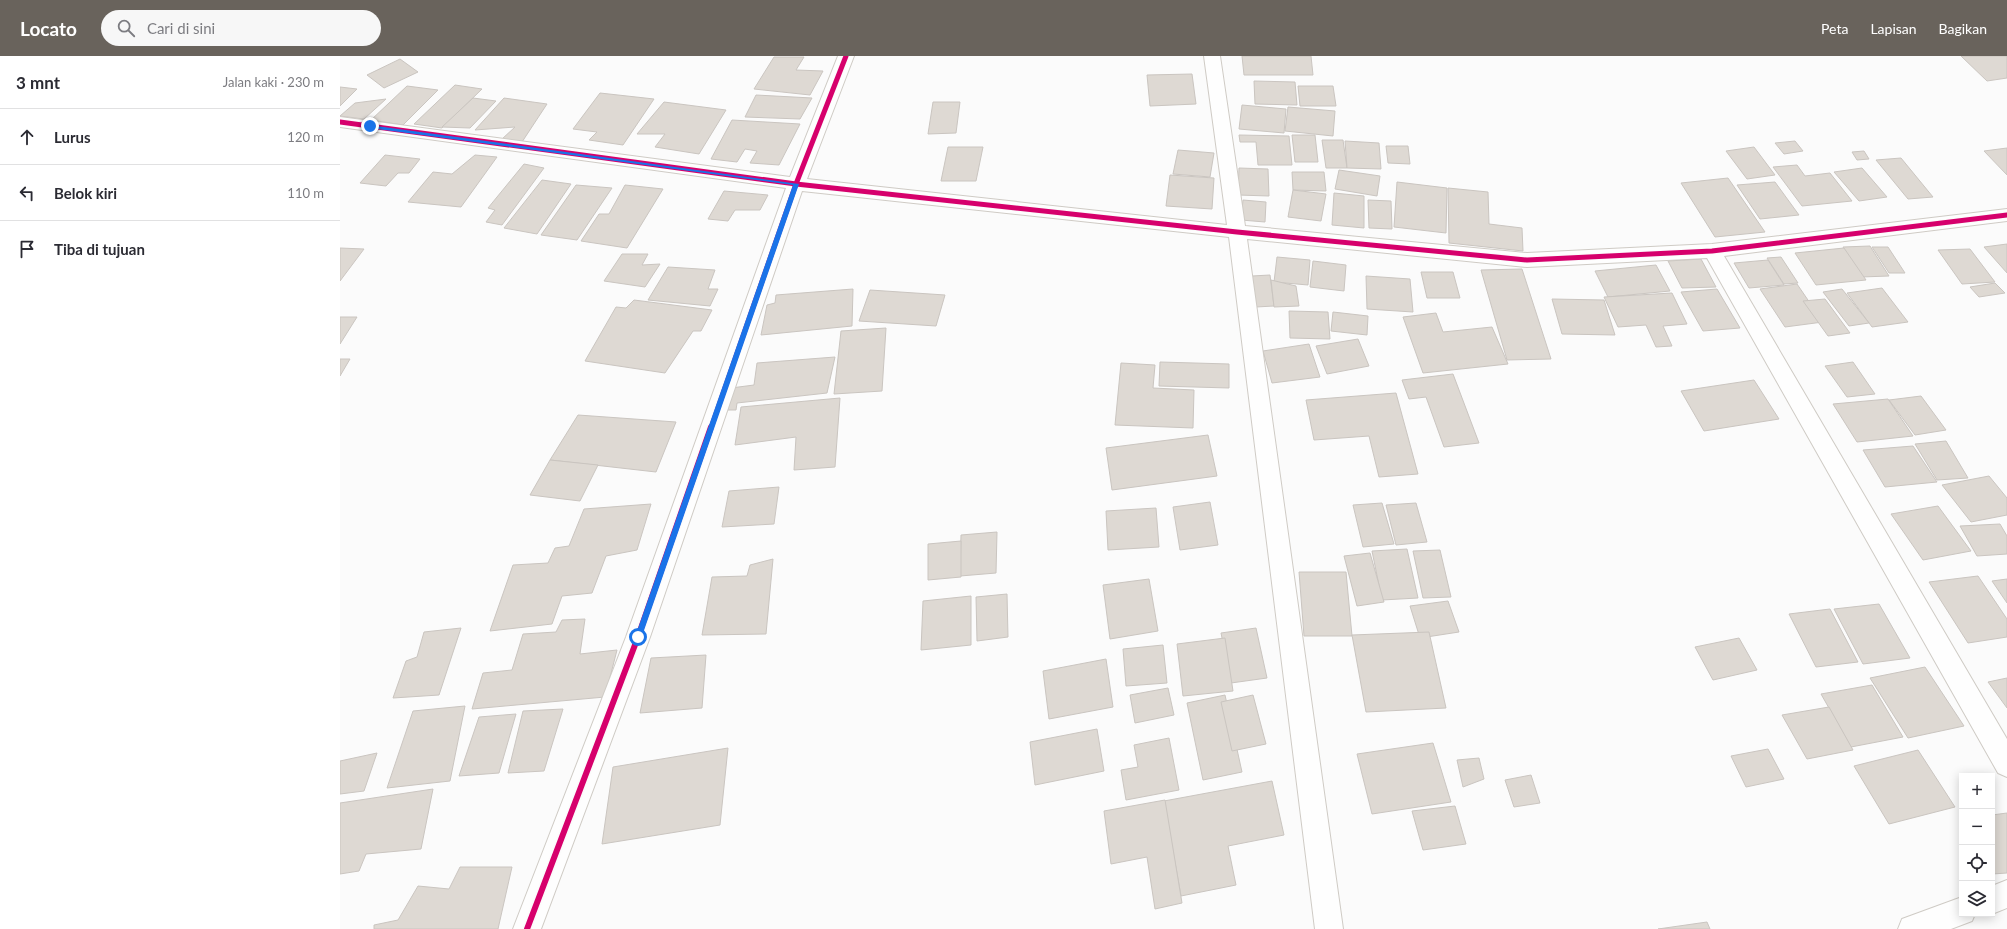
<!DOCTYPE html>
<html lang="id">
<head>
<meta charset="utf-8">
<style>
  :root { --surface:#fff; --page:#f7f7f7; --text:#2b2b33; --muted:#7c7c81; --line:#e1e1e2; --accent:#69635c }
  body { margin:0; font-family:Lato,sans-serif; background:var(--page); color:var(--text) }
  .controls { position:absolute; right:12px; bottom:12px; display:grid; overflow:hidden; border-radius:0px; box-shadow:0 2px 10px #0003 }
  .controls button { width:36px; height:36px; display:grid; place-items:center; padding:0; border:0; border-bottom:1px solid var(--line); background:var(--surface); color:var(--text); font:20px sans-serif }
  .stop { position:absolute; width:12px; height:12px; margin:-9px; border:3px solid #1a73e8; border-radius:50%; background:#fff }
  .stop.end { background:#1a73e8; border-color:#fff; box-shadow:0 1px 4px #0008 }
  .list { margin:0; padding:0; list-style:none }
  h2 { display:flex; justify-content:space-between; align-items:center; height:52px; margin:0; padding:0 16px; font-size:17px }
  h2 small { font-size:13px; font-weight:400; color:var(--muted) }
  .list li { display:grid; grid-template-columns:26px 1fr auto; gap:12px; align-items:center; box-sizing:border-box; height:56px; padding:0 16px; border-top:1px solid var(--line) }
  .list b { display:block; font-size:15px; white-space:nowrap }
  .list em { font-size:13px; font-style:normal; color:var(--muted) }
  .icon { flex:none; width:22px; height:22px; fill:none; stroke:currentColor; stroke-width:2; stroke-linecap:round; stroke-linejoin:round }
  .map { position:relative; flex:none; width:1667px; height:873px; overflow:hidden }
  header { display:flex; align-items:center; gap:24px; box-sizing:border-box; height:56px; padding:0 20px; background:var(--accent); color:#fff }
  header strong { font-size:19px }
  nav { display:flex; gap:22px; margin-inline-start:auto; font-size:14px }
  .search { width:280px; height:36px; background:var(--page); display:flex; align-items:center; gap:10px; box-sizing:border-box; padding:0 14px; border-radius:22px; color:var(--muted); font-size:15px }
  main { display:flex }
  aside { flex:1; background:var(--surface) }
  .map>svg:first-child { display:block }
  .building { fill:#ded9d3; stroke:#cac5c0 }
  .lines { fill:none; stroke-linecap:round; stroke-linejoin:round }
  .street-casing { stroke:#cfcbc5; stroke-width:2 }
  .street { fill:#fefefe; fill-rule:evenodd }
  .cycleway-far1-casing { stroke:#fbfbfb; stroke-width:7 }
  .cycleway-casing { stroke:#fbfbfb; stroke-width:9 }
  .cycleway-far1 { stroke:#d6006c; stroke-width:5 }
  .cycleway { stroke:#d6006c; stroke-width:6 }
  .route { fill:#1a73e8 }
</style>
</head>
<body>
<header>
<strong>Locato</strong>
<div class="search"><svg class="icon" aria-label="search" viewBox="0 0 24 24"><circle cx="10" cy="10" r="6"/><path d="M15 15l6 6"/></svg>Cari di sini</div>
<nav><a>Peta</a><a>Lapisan</a><a>Bagikan</a></nav>
</header>
<main>
<aside>
<h2>3 mnt<small>Jalan kaki · 230 m</small></h2>
<ul class="list">
<li><svg class="icon" aria-label="ahead" viewBox="0 0 24 24"><path d="M12 20V5M6 11l6-6 6 6"/></svg><div><b>Lurus</b></div><em>120 m</em></li>
<li><svg class="icon" aria-label="left" viewBox="0 0 24 24"><path d="M17 20v-9H6M10 6l-5 5 5 5"/></svg><div><b>Belok kiri</b></div><em>110 m</em></li>
<li><svg class="icon" aria-label="arrive" viewBox="0 0 24 24"><path d="M6 21V4h12l-3 4 3 4H6"/></svg><div><b>Tiba di tujuan</b></div></li>
</ul>
</aside>
<div class="map">
<svg width="1667" height="873" viewBox="0 0 1667 873">
  <rect width="100%" height="100%" fill="#fbfbfb"/>
  <g class="building">
    <path d="M902 0H971L973 19H904Z"/>
    <path d="M1621 0H1667V22L1647 25Z"/>
    <path d="M434 1H464L456 14 483 15 470 39 414 33Z"/>
    <path d="M60 3 78 16 44 32 27 19Z"/>
    <path d="M852 18 856 48 810 50 807 19Z"/>
    <path d="M914 25 955 26 957 49 915 48Z"/>
    <path d="M115 29 142 33 102 72 74 68Z"/>
    <path d="M67 30 98 34 63 69 31 64Z"/>
    <path d="M958 30H993L996 50H960Z"/>
    <path d="M0 31 17 33 0 50Z"/>
    <path d="M260 37 314 43 283 89 249 84 257 76 233 73Z"/>
    <path d="M416 39 472 42 460 63 405 61Z"/>
    <path d="M133 42 156 45 130 72 102 71Z"/>
    <path d="M164 42 207 48 182 86 162 83 175 71 135 74Z"/>
    <path d="M46 43 24 63 0 60 15 47Z"/>
    <path d="M324 46 386 54 359 98 315 91 325 78H297Z"/>
    <path d="M593 46H620L616 77 588 78Z"/>
    <path d="M902 49 946 53 944 77 899 73Z"/>
    <path d="M948 51 995 55 993 80 945 75Z"/>
    <path d="M392 64 460 68 439 109 410 107 417 95 405 93 397 106 371 103Z"/>
    <path d="M899 79 949 80 952 109H918L916 86H900Z"/>
    <path d="M952 79H975L978 106H955Z"/>
    <path d="M982 84H1003L1007 112H986Z"/>
    <path d="M1005 85 1039 87 1041 113 1007 112Z"/>
    <path d="M1455 85 1463 95 1444 98 1435 87Z"/>
    <path d="M1046 90H1068L1070 108 1048 107Z"/>
    <path d="M608 91H643L636 125H601Z"/>
    <path d="M1414 91 1435 119 1407 123 1386 95Z"/>
    <path d="M1667 92V119L1644 95Z"/>
    <path d="M838 94 874 97 870 121 833 118Z"/>
    <path d="M1524 95 1529 103 1517 104 1512 96Z"/>
    <path d="M45 99 80 103 69 117H58L46 130 20 127Z"/>
    <path d="M135 99 157 101 121 151 68 146 93 116 112 118Z"/>
    <path d="M1561 102 1593 141 1568 143 1536 104Z"/>
    <path d="M184 108 204 112 162 169 146 166 155 154 148 152Z"/>
    <path d="M1457 109 1465 120 1490 117 1512 145 1462 150 1433 111Z"/>
    <path d="M899 112 928 113 929 140 898 139Z"/>
    <path d="M1522 112 1547 141 1519 145 1494 116Z"/>
    <path d="M999 114 1040 120 1037 140 995 133Z"/>
    <path d="M952 116H984L986 135 953 134Z"/>
    <path d="M830 119 874 122 872 153 826 150Z"/>
    <path d="M1388 122 1425 176 1375 181 1341 127Z"/>
    <path d="M202 124 231 128 197 178 164 172Z"/>
    <path d="M1057 126 1107 132 1106 177 1054 171Z"/>
    <path d="M1435 126 1459 159 1420 163 1397 129Z"/>
    <path d="M236 129 272 132 237 184 201 179Z"/>
    <path d="M285 129 323 133 287 192 241 185 259 158H269Z"/>
    <path d="M1108 132 1148 136 1149 168 1182 172 1183 195 1109 187Z"/>
    <path d="M953 134 986 138 981 165 948 161Z"/>
    <path d="M384 135 428 139 420 154H395L388 165 368 163Z"/>
    <path d="M994 137 1024 140V172L992 169Z"/>
    <path d="M903 144 926 146 925 166 901 164Z"/>
    <path d="M1028 144 1051 145 1052 173 1029 172Z"/>
    <path d="M1667 188V217L1644 191Z"/>
    <path d="M1530 190 1549 220 1521 221 1503 191Z"/>
    <path d="M1532 191H1548L1565 217H1549Z"/>
    <path d="M0 192 24 193 0 225Z"/>
    <path d="M1504 192 1526 224 1476 229 1455 197Z"/>
    <path d="M1630 193 1655 226 1622 228 1598 194Z"/>
    <path d="M282 198H308L302 209 320 208 305 231 264 225Z"/>
    <path d="M937 201 970 204 968 229 934 226Z"/>
    <path d="M1441 201 1458 227 1444 228 1427 202Z"/>
    <path d="M1361 203 1376 231 1342 232 1328 205Z"/>
    <path d="M1428 204 1444 229 1409 232 1394 207Z"/>
    <path d="M973 205 1006 209 1004 235 970 231Z"/>
    <path d="M1316 209 1330 235 1268 241 1255 215Z"/>
    <path d="M328 211 375 214 368 233H378L370 250 308 244Z"/>
    <path d="M1182 213 1211 303 1167 304 1141 214Z"/>
    <path d="M1081 216H1113L1120 242H1087Z"/>
    <path d="M930 219 934 250 916 251 912 220Z"/>
    <path d="M1026 220 1070 223 1073 256 1027 253Z"/>
    <path d="M931 224 956 230 959 250 934 251Z"/>
    <path d="M1655 227 1665 237 1639 241 1630 231Z"/>
    <path d="M1457 228 1483 266 1445 271 1420 233Z"/>
    <path d="M1542 232 1568 266 1532 271 1507 237Z"/>
    <path d="M513 233 512 270 421 279 427 249 435 247 436 239Z"/>
    <path d="M1377 233 1400 272 1363 275 1341 236Z"/>
    <path d="M1502 233 1529 267 1509 270 1483 236Z"/>
    <path d="M530 234 605 239 596 270 519 265Z"/>
    <path d="M1332 237 1347 268 1323 270 1332 290 1316 291 1306 269 1278 271 1264 241Z"/>
    <path d="M1212 243 1264 244 1275 279 1222 278Z"/>
    <path d="M1485 243 1510 277 1488 280 1463 245Z"/>
    <path d="M294 244 372 254 361 275H353L325 317 245 305 276 251 286 252Z"/>
    <path d="M949 255 988 256 990 283 950 282Z"/>
    <path d="M993 256 1028 260 1027 279 991 275Z"/>
    <path d="M1096 257 1103 276 1152 271 1168 308 1083 317 1063 261Z"/>
    <path d="M0 261H17L0 288Z"/>
    <path d="M546 272 542 335 494 338 501 275Z"/>
    <path d="M1018 283 1029 310 987 318 976 290Z"/>
    <path d="M969 288 980 321 932 327 923 295Z"/>
    <path d="M495 301 487 337 397 347 396 354H387L391 332 414 329 417 307Z"/>
    <path d="M0 303H10L0 320Z"/>
    <path d="M820 306 889 308V332L819 330Z"/>
    <path d="M1513 306 1535 338 1507 341 1485 310Z"/>
    <path d="M781 307 815 309 813 332 854 334 853 372 775 369Z"/>
    <path d="M1113 318 1139 387 1104 391 1086 341 1069 343 1062 324Z"/>
    <path d="M1414 324 1439 363 1364 375 1341 335Z"/>
    <path d="M1056 337 1078 418 1039 421 1029 380 974 384 966 344Z"/>
    <path d="M1581 340 1606 374 1575 379 1549 344Z"/>
    <path d="M500 342 495 411 454 414 456 381 395 389 401 351Z"/>
    <path d="M1548 343 1573 380 1517 386 1493 348Z"/>
    <path d="M238 359 336 366 316 416 210 404Z"/>
    <path d="M868 379 877 420 772 434 766 392Z"/>
    <path d="M1606 385 1628 422 1597 424 1575 388Z"/>
    <path d="M1573 390 1597 426 1545 431 1523 394Z"/>
    <path d="M210 404 258 409 240 445 190 439Z"/>
    <path d="M1649 420 1667 442V459L1631 466 1602 429Z"/>
    <path d="M439 431 434 468 382 471 389 435Z"/>
    <path d="M870 446 878 489 840 494 833 451Z"/>
    <path d="M1042 447 1054 488 1023 491 1013 449Z"/>
    <path d="M1076 447 1087 486 1056 489 1046 449Z"/>
    <path d="M311 448 297 494 266 500 252 537 222 540 212 568 150 575 173 509 208 507 215 492 229 490 244 453Z"/>
    <path d="M1598 450 1631 495 1583 504 1551 458Z"/>
    <path d="M816 452 819 491 768 494 766 455Z"/>
    <path d="M1660 468 1667 480V498L1637 500 1620 470Z"/>
    <path d="M657 476 656 517 620 520 621 479Z"/>
    <path d="M621 485V521L588 524V488Z"/>
    <path d="M1067 493 1078 542 1042 544 1032 495Z"/>
    <path d="M1100 494 1111 541 1083 542 1073 495Z"/>
    <path d="M1030 497 1044 546 1017 550 1004 500Z"/>
    <path d="M433 503 426 578 362 579 372 521 407 520 410 509Z"/>
    <path d="M959 516H1006L1012 580H964Z"/>
    <path d="M1638 520 1667 563V581L1628 587 1589 526Z"/>
    <path d="M809 523 818 575 770 583 763 529Z"/>
    <path d="M1667 523V547L1652 525Z"/>
    <path d="M667 538 668 581 637 585 636 541Z"/>
    <path d="M631 540V589L581 594 583 545Z"/>
    <path d="M1108 545 1119 576 1080 582 1070 550Z"/>
    <path d="M1539 548 1570 602 1523 608 1494 553Z"/>
    <path d="M1490 553 1518 606 1476 611 1449 558Z"/>
    <path d="M245 563 240 598 277 594 265 641 132 653 143 617 172 614 183 578 216 576 222 564Z"/>
    <path d="M121 572 99 639 53 642 66 605 77 601 84 576Z"/>
    <path d="M916 572 927 622 891 627 881 577Z"/>
    <path d="M1089 576 1106 652 1026 656 1012 579Z"/>
    <path d="M885 582 893 635 843 640 837 588Z"/>
    <path d="M1399 582 1417 614 1373 624 1355 591Z"/>
    <path d="M823 589 827 627 786 630 783 593Z"/>
    <path d="M366 599 362 652 300 657 311 602Z"/>
    <path d="M766 603 773 651 709 663 703 615Z"/>
    <path d="M1585 611 1624 670 1568 682 1530 622Z"/>
    <path d="M1667 622V652L1648 626Z"/>
    <path d="M1532 629 1563 681 1511 691 1481 638Z"/>
    <path d="M828 632 834 659 795 667 790 639Z"/>
    <path d="M885 639 902 716 863 724 847 647Z"/>
    <path d="M913 639 926 688 892 695 881 646Z"/>
    <path d="M125 650 110 725 47 732 73 655Z"/>
    <path d="M1489 651 1513 694 1467 703 1442 659Z"/>
    <path d="M223 653 204 715 168 717 183 655Z"/>
    <path d="M176 658 159 717 119 720 139 661Z"/>
    <path d="M757 673 764 715 695 729 690 686Z"/>
    <path d="M829 682 839 734 786 744 781 714 798 711 794 689Z"/>
    <path d="M1093 687 1111 746 1032 758 1017 698Z"/>
    <path d="M388 692 380 769 262 788 273 711Z"/>
    <path d="M1428 693 1444 723 1406 731 1391 700Z"/>
    <path d="M1578 694 1615 751 1549 768 1514 710Z"/>
    <path d="M37 697 24 735 0 738V705Z"/>
    <path d="M1139 702 1144 723 1123 731 1117 704Z"/>
    <path d="M1191 719 1200 747 1174 751 1165 724Z"/>
    <path d="M932 725 944 779 888 790 896 829 841 840 824 745Z"/>
    <path d="M93 733 81 793 26 798 19 815 0 818V747Z"/>
    <path d="M825 744 842 847 815 853 807 801 771 808 764 755Z"/>
    <path d="M1115 750 1126 788 1083 794 1072 755Z"/>
    <path d="M1667 757V817L1652 818V759Z"/>
    <path d="M120 811H172L158 873H34V869L58 864 78 830 109 833Z"/>
    <path d="M1367 866 1370 873H1318Z"/>
  </g>
  <g class="lines">
    <defs>
      <g id="street">
        <path d="M498 0H514L467 123 887 169 864 0H880L905 170 1187 197 1372 188 1667 153V165L1384 200 1667 683V721L1658 717 1367 202 1187 211 907 183 1003 873H975L889 181 462 135 310 581 201 873H173L286 581 446 132 0 71V61L450 121Z"/>
        <path d="M1667 824V852L1652 858V830Z"/>
        <path d="M1622 841V858H1635L1632 865 1611 873H1558L1562 863Z"/>
      </g>
    </defs>
    <use href="#street" class="street-casing"/>
    <use href="#street" class="street"/>
    <defs>
      <g id="cycleway-far1">
        <path d="M0 66 456 128 897 176 1187 204 1372 195 1667 159"/>
        <path d="M371 372 456 128 506 0"/>
      </g>
      <path id="cycleway" d="M187 873 298 581 371 371"/>
    </defs>
    <use href="#cycleway-far1" class="cycleway-far1-casing"/>
    <use href="#cycleway" class="cycleway-casing"/>
    <use href="#cycleway-far1" class="cycleway-far1"/>
    <use href="#cycleway" class="cycleway"/>
  </g>
  <path class="route" d="M29 69 459 128 301 583H296L295 581 453 129 30 72Z"/>
</svg>
<div class="controls">
<button>+</button>
<button>−</button>
<button><svg class="icon" aria-label="locate" viewBox="0 0 24 24"><circle cx="12" cy="12" r="6"/><path d="M12 2v4M12 18v4M2 12h4M18 12h4"/></svg></button>
<button><svg class="icon" aria-label="layers" viewBox="0 0 24 24"><path d="M12 4l9 5-9 5-9-5zM3 14l9 5 9-5"/></svg></button>
</div>
<div class="stop" style="left:298px;top:581px"></div>
<div class="stop end" style="left:30px;top:70px"></div>
</div>
</main>
</body>
</html>
